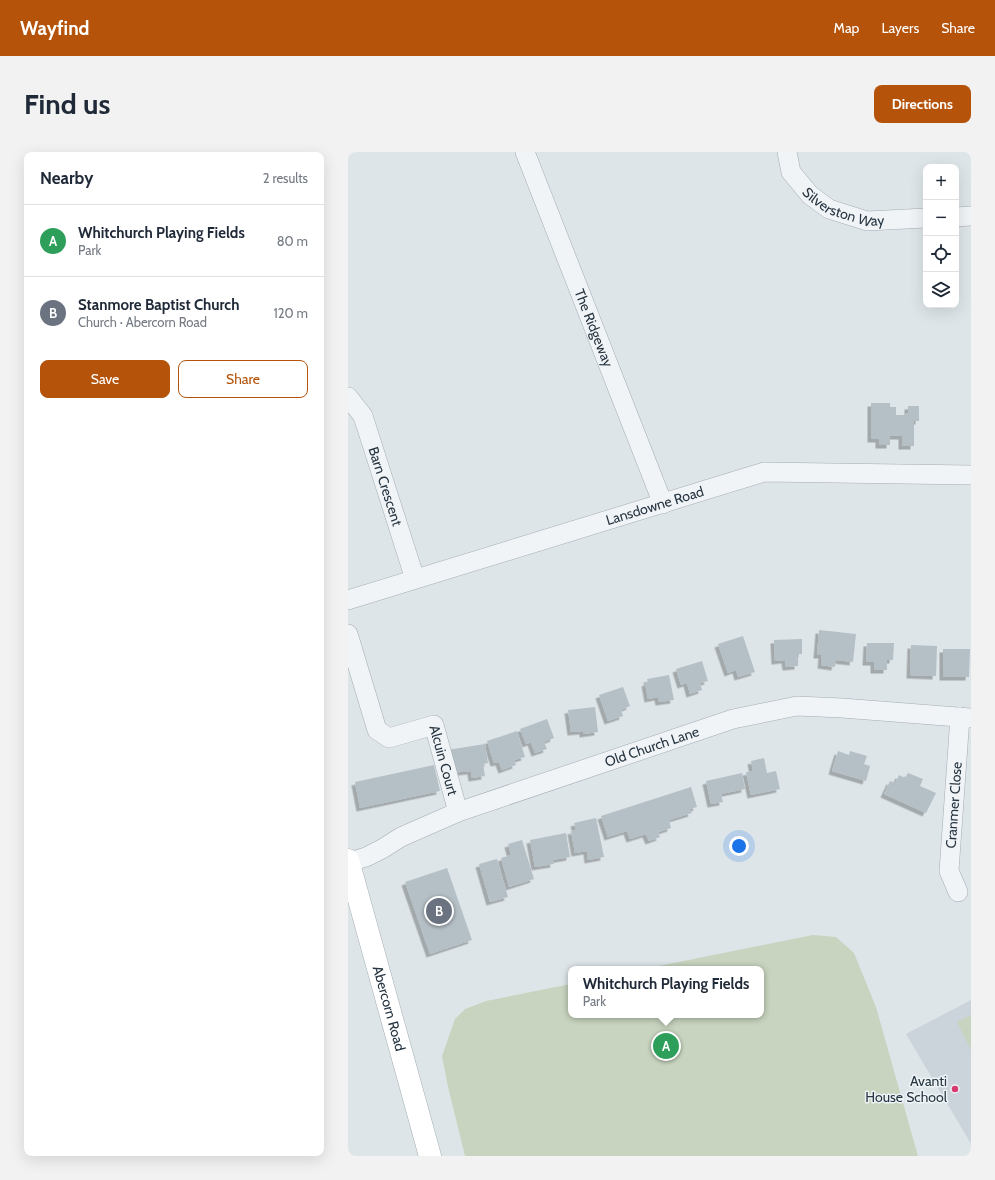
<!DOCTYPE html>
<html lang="en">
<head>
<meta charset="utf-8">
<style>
  :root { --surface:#fff; --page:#f2f2f3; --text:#1f2937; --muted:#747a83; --line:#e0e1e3; --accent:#b45309 }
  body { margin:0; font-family:Cabin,sans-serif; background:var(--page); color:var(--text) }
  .controls { position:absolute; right:12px; top:12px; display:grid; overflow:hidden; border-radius:8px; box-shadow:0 4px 16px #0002 }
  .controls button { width:36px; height:36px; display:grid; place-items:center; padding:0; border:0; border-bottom:1px solid var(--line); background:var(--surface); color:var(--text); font:20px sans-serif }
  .you { position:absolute; left:391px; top:694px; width:14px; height:14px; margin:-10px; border:3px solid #fff; border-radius:50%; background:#1a73e8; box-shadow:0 0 0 6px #1a73e833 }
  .badge { display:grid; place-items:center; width:26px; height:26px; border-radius:50%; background:var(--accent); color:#fff; font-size:13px; font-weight:700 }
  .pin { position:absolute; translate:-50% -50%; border:2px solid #fff; box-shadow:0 1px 4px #0006 }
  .popup { position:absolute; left:220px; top:814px; width:196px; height:52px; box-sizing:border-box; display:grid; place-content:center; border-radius:8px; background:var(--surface); filter:drop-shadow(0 1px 3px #0005); font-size:13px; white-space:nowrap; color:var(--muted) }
  .popup b { font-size:15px; color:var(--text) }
  .popup::after { content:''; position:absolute; left:50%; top:100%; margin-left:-8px; border:8px solid transparent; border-top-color:var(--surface) }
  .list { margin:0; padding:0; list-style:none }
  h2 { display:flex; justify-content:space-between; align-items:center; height:52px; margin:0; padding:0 16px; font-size:17px }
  h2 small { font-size:13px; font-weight:400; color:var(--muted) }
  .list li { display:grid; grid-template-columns:26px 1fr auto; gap:12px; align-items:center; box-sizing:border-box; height:72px; padding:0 16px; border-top:1px solid var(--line) }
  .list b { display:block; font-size:15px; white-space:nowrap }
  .list p { margin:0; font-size:13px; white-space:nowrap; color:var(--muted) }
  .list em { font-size:13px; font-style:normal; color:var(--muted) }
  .actions { display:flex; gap:8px; padding:12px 16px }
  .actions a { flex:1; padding:9px 0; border:1px solid var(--accent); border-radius:8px; text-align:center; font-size:14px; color:var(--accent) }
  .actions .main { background:var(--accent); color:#fff }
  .icon { flex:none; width:22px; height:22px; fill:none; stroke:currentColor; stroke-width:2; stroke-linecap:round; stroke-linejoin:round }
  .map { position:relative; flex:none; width:623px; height:1004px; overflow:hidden; border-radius:8px }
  header { display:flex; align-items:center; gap:24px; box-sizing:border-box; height:56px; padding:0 20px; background:var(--accent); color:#fff }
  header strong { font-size:19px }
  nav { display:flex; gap:22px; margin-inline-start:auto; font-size:14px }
  .intro { display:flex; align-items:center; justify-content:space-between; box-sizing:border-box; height:96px; padding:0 24px }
  h1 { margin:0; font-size:28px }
  .button { padding:10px 18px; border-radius:8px; background:var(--accent); color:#fff; font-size:14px; font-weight:700 }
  main { display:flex; gap:24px; padding:0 24px }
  aside { flex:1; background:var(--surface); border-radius:8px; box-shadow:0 4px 16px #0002 }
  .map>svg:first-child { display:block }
  .built { fill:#ccd4db }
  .green { fill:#c8d4bf }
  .building { fill:#b5bfc6; filter:url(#shadow) }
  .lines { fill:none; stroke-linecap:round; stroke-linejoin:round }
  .street-casing { stroke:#a3adb3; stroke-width:20 }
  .secondary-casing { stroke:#a3adb3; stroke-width:23 }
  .street { stroke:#f1f4f7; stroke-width:19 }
  .secondary { stroke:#fff; stroke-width:22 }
  .poi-dot { fill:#d8396f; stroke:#eef3f6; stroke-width:1.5 }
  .labels { text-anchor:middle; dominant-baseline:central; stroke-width:3; stroke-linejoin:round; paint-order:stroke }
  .street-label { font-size:14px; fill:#263541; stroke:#eef3f6 }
  .poi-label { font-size:14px; fill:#263541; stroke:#eef3f6; text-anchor:end }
</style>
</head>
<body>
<header>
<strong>Wayfind</strong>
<nav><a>Map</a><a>Layers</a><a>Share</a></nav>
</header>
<div class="intro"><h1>Find us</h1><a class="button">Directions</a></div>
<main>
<aside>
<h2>Nearby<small>2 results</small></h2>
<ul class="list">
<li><span class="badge" style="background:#2e9e5b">A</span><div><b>Whitchurch Playing Fields</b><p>Park</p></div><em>80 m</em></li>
<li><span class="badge" style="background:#6b7280">B</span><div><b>Stanmore Baptist Church</b><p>Church · Abercorn Road</p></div><em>120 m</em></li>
</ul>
<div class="actions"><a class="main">Save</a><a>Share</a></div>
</aside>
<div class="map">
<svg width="623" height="1004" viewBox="0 0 623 1004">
  <defs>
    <filter id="shadow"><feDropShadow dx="-3.5" dy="3.5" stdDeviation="0" flood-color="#0004"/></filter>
  </defs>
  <rect width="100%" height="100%" fill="#dee5e9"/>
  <path class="built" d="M623 848V992L558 882Z"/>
  <g class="green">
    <path d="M465 783 488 785 506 801 528 855 570 1004H117L100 935 94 904 107 867 117 857 138 849 223 832V863H413V817H296Z"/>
    <path d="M623 863V898L609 870Z"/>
  </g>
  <g class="building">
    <path d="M523 251H542V255H548V263H557V261H560V254H571V269H566V294H554V284H542V293H531V287H523Z"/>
    <path d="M471 478 508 482 505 510 488 508 487 515 473 513 474 503H469Z"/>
    <path d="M395 484 407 520 390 525 388 518 380 521 370 492Z"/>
    <path d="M454 487V502H450V514L438 515 437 508 427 509 426 488Z"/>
    <path d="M519 491H546L545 508H539V518H526V510H518Z"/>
    <path d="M563 493 589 494 588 524 562 523Z"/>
    <path d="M595 497H622L621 525H595Z"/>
    <path d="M354 509 360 529 352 531 354 538 342 542 339 531 333 533 328 517Z"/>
    <path d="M321 523 326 548 311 550 310 545 300 547 297 531 300 530 299 527Z"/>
    <path d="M275 535 282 554 273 558 275 564 260 569 251 543Z"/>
    <path d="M247 555 250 580 235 582V579L223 580 220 558Z"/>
    <path d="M199 567 206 586 196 590 199 597 187 601 183 590 178 592 172 577Z"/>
    <path d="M169 579 177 605 166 608 168 613 154 618 151 610 146 611 139 589Z"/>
    <path d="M137 592 140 611 135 612 137 624 124 626 123 619 102 621 99 598Z"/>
    <path d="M490 599 501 603 502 599 519 604 516 612 522 614 518 629 484 619Z"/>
    <path d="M416 606 419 621 428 619 432 637 403 643 398 620 405 619 403 609Z"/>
    <path d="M86 613 92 639 12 656 7 630Z"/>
    <path d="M394 621 397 637 373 642 375 650 363 652 358 629Z"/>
    <path d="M560 621 575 627 572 634 588 641 578 661 536 642 542 629 547 631 551 623 557 626Z"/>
    <path d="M343 635 349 655 342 657 344 661 321 668 323 676 310 680 312 685 301 689 298 682 282 687 279 679 260 685 253 664Z"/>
    <path d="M248 666 256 705 240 708 239 699 227 701 223 679 228 678 226 671Z"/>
    <path d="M218 681 222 705 205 708 206 712 187 715 182 688Z"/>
    <path d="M174 688 186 727 161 735 153 706 163 703 160 692Z"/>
    <path d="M149 707 160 745 142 750 131 712Z"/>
    <path d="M99 716 124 788 82 802 57 730Z"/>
  </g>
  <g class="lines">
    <defs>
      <g id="street">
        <path id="s1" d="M177 0 315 352"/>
        <path id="s2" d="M439 0 443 20 462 43 481 57 519 69 578 66"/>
        <path d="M608 65 623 64"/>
        <path id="s3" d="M0 245 15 264 67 427"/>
        <path id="s4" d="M0 448 416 320 623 323"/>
        <path id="s5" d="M0 482 29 578 41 586 86 573 110 660"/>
        <path id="s6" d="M1 710 18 705 34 697 53 685 110 660 385 567 449 554 494 556 623 566"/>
        <path id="s7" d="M610 740 601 719 612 565"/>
      </g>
      <g id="secondary">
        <path id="s8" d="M0 708 82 1004"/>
      </g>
    </defs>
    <use href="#street" class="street-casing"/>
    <use href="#secondary" class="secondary-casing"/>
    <use href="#street" class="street"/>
    <use href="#secondary" class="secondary"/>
  </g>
  <circle class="poi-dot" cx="607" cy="937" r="4"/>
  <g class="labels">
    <g class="street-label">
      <text stroke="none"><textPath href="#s2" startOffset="87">Silverston Way</textPath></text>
      <text stroke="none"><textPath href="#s1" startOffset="189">The Ridgeway</textPath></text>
      <text stroke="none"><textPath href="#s3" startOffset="98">Barn Crescent</textPath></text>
      <text stroke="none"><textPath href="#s4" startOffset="321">Lansdowne Road</textPath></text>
      <text stroke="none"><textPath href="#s6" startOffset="325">Old Church Lane</textPath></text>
      <text stroke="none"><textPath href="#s5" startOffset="198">Alcuin Court</textPath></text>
      <text stroke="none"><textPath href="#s7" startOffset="89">Cranmer Close</textPath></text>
      <text stroke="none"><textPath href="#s8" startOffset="154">Abercorn Road</textPath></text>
    </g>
    <g class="poi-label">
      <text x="599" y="929">Avanti<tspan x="599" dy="16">House School</tspan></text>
    </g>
  </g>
</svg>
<div class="controls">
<button>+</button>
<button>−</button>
<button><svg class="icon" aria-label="locate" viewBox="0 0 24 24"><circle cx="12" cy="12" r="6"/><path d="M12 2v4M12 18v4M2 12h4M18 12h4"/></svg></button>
<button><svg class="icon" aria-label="layers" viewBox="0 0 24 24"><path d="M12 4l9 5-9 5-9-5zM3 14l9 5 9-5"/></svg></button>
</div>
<div class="you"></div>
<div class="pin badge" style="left:318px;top:894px;background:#2e9e5b">A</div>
<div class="popup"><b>Whitchurch Playing Fields</b>Park</div>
<div class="pin badge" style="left:91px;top:759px;background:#6b7280">B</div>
</div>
</main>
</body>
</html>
